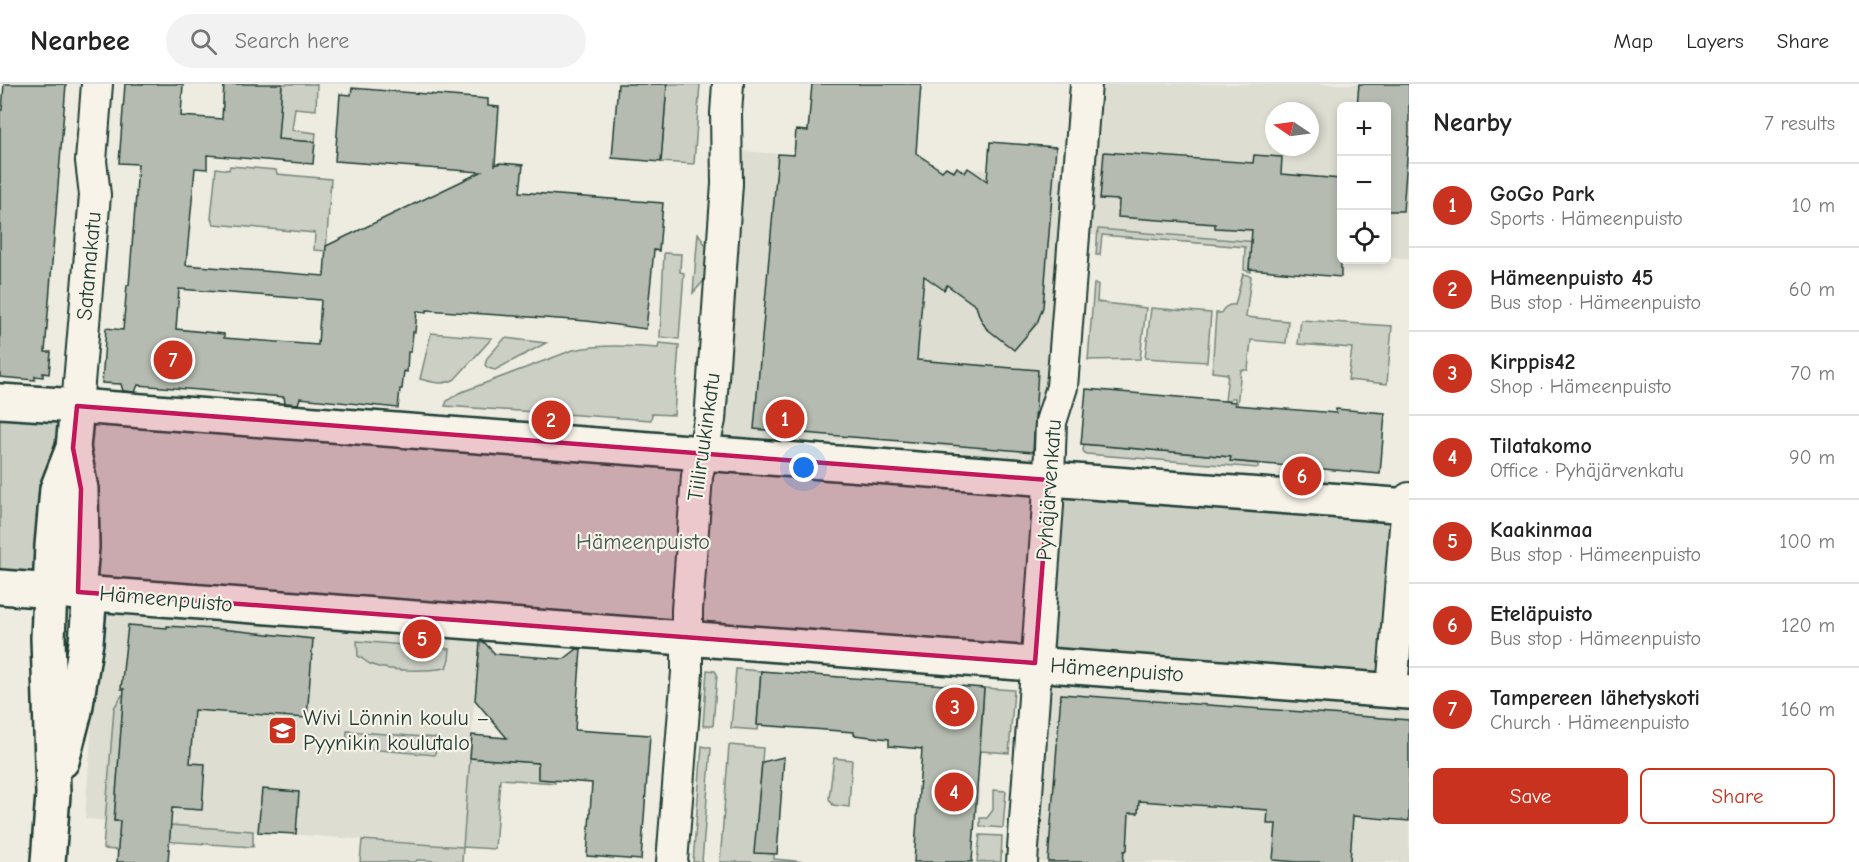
<!DOCTYPE html>
<html lang="en">
<head>
<meta charset="utf-8">
<style>
  :root { --surface:#fff; --page:#f2f2f2; --text:#222; --muted:#767676; --line:#e0e0e0; --accent:#c8321e }
  body { margin:0; font-family:"Comic Neue",sans-serif; background:var(--page); color:var(--text) }
  .controls { position:absolute; right:18px; top:18px; display:grid; overflow:hidden; border-radius:9px; box-shadow:0 3px 9px #0003 }
  .controls button { width:54px; height:54px; display:grid; place-items:center; padding:0; border:0; border-bottom:2px solid var(--line); background:var(--surface); color:var(--text); font:30px sans-serif }
  .compass { position:absolute; left:1265px; top:18px; width:54px; height:54px; border-radius:50%; background:var(--surface); box-shadow:0 3px 9px #0003; rotate:283deg }
  .you { position:absolute; left:804px; top:384px; width:21px; height:21px; margin:-15px; border:4px solid #fff; border-radius:50%; background:#1a73e8; box-shadow:0 0 0 9px #1a73e833 }
  .badge { display:grid; place-items:center; width:39px; height:39px; border-radius:50%; background:var(--accent); color:#fff; font-size:20px; font-weight:700 }
  .pin { position:absolute; translate:-50% -50%; border:3px solid #fff; box-shadow:0 2px 6px #0006 }
  .list { margin:0; padding:0; list-style:none }
  h2 { display:flex; justify-content:space-between; align-items:center; height:78px; margin:0; padding:0 24px; font-size:26px }
  h2 small { font-size:20px; font-weight:400; color:var(--muted) }
  .list li { display:grid; grid-template-columns:39px 1fr auto; gap:18px; align-items:center; box-sizing:border-box; height:84px; padding:0 24px; border-top:2px solid var(--line) }
  .list b { display:block; font-size:22px; white-space:nowrap }
  .list p { margin:0; font-size:20px; white-space:nowrap; color:var(--muted) }
  .list em { font-size:20px; font-style:normal; color:var(--muted) }
  .actions { display:flex; gap:12px; padding:18px 24px }
  .actions a { flex:1; padding:14px 0; border:2px solid var(--accent); border-radius:9px; text-align:center; font-size:21px; color:var(--accent) }
  .actions .main { background:var(--accent); color:#fff }
  .icon { flex:none; width:33px; height:33px; fill:none; stroke:currentColor; stroke-width:2; stroke-linecap:round; stroke-linejoin:round }
  .map { position:relative; flex:none; width:1409px; height:778px; overflow:hidden }
  header { display:flex; align-items:center; gap:36px; box-sizing:border-box; height:84px; padding:0 30px; background:var(--surface); border-bottom:2px solid var(--line) }
  header strong { font-size:28px }
  nav { display:flex; gap:33px; margin-inline-start:auto; font-size:21px }
  .search { width:420px; height:54px; background:var(--page); display:flex; align-items:center; gap:15px; box-sizing:border-box; padding:0 21px; border-radius:33px; color:var(--muted); font-size:22px }
  main { display:flex }
  aside { flex:1; background:var(--surface) }
  .map>svg:first-child { display:block }
  .built { fill:#ddddd2; fill-rule:evenodd }
  .green { fill:#cccfc4; stroke:#76867c; stroke-width:1.5 }
  .building { fill:#b5bbb0; stroke:#1f3d34; stroke-width:1.5; fill-rule:evenodd }
  .lines { fill:none; stroke-linecap:round; stroke-linejoin:round }
  .street-casing { stroke:#1f3d34; stroke-width:34 }
  .secondary-casing { stroke:#1f3d34; stroke-width:38 }
  .primary-casing { stroke:#1f3d34; stroke-width:38 }
  .street { stroke:#f7f3e8; stroke-width:30 }
  .secondary { stroke:#f7f3e8; stroke-width:33 }
  .primary { stroke:#f7f3e8; stroke-width:33 }
  .marked { fill:#c2185b; fill-opacity:0.2; stroke:#c2185b; stroke-width:4.5; stroke-linejoin:round }
  .labels { text-anchor:middle; dominant-baseline:central; stroke-width:4.5; stroke-linejoin:round; paint-order:stroke }
  .street-label { font-size:22px; fill:#1f3d34; stroke:#f7f3e8 }
  .park-label { font-size:22px; fill:#425a51; stroke:#f7f3e8 }
  .poi-label { font-size:22px; fill:#1f3d34; stroke:#f7f3e8; text-anchor:start }
</style>
</head>
<body>
<header>
<strong>Nearbee</strong>
<div class="search"><svg class="icon" aria-label="search" viewBox="0 0 24 24"><circle cx="10" cy="10" r="6"/><path d="M15 15l6 6"/></svg>Search here</div>
<nav><a>Map</a><a>Layers</a><a>Share</a></nav>
</header>
<main>
<div class="map">
<svg width="1409" height="778" viewBox="0 0 1409 778">
  <rect width="100%" height="100%" fill="#eeece1"/>
  <filter id="ink" filterUnits="userSpaceOnUse"><feTurbulence type="fractalNoise" baseFrequency=".0167" numOctaves="2"/><feDisplacementMap in="SourceGraphic" scale="12" xChannelSelector="R" yChannelSelector="G"/><feConvolveMatrix kernelMatrix="1 2 1 2 8 2 1 2 1" color-interpolation-filters="sRGB"/></filter>
  <g filter="url(#ink)">
    <g class="built">
      <path d="M1101 0H1409V175L1387 173 1386 22H1342L1341 170 1089 151ZM1274 27H1310V63H1274Z"/>
      <path d="M743 67 1064 92 1042 362 1037 374 1032 377 989 374 926 360 856 355 802 360 726 353 723 348Z"/>
      <path d="M115 528 479 555 463 763 85 735 99 542 106 531Z"/>
      <path d="M1054 598 1409 624V778H1039L1049 647 1043 634 1046 602Z"/>
    </g>
    <g class="green">
      <path d="M282 0H317L316 26 295 24 292 46 316 49 315 58 296 57 276 74Z"/>
      <path d="M667 0H700L694 80 661 78Z"/>
      <path d="M230 82 276 86 277 90 331 95 326 167 314 166 315 149 214 140 211 135 216 84 229 86Z"/>
      <path d="M1098 145 1342 165 1341 172 1251 165 1249 185H1251V188L1244 186 1245 163 1102 151 1100 171H1096Z"/>
      <path d="M698 149 710 168 708 192 693 209Z"/>
      <path d="M664 169 681 170 680 188 684 189 679 255 660 253Z"/>
      <path d="M1243 190 1251 192 1246 233 1288 237 1286 259 1251 256 1248 286H1241L1237 321H1235V314H1231L1230 317H1225L1228 290 1212 288 1216 229H1221C1224 223 1228 220 1235 221Z"/>
      <path d="M1094 200H1098L1097 218 1146 224 1140 275 1088 276Z"/>
      <path d="M1151 224 1211 229 1207 278 1145 274Z"/>
      <path d="M1301 236 1392 242 1387 300 1348 296 1352 264 1298 260Z"/>
      <path d="M431 249 492 254 455 295C443 302 433 298 420 295Z"/>
      <path d="M505 254 546 259 495 286 488 284 485 281 487 274Z"/>
      <path d="M659 259 679 261 674 331 652 330 651 336 445 322 447 317 459 309 573 266C602 260 629 262 658 264Z"/>
      <path d="M0 332 669 382 720 388 1409 438V591L0 486Z"/>
      <path d="M1084 360 1231 373V377L1258 380V384L1086 370 1083 367Z"/>
      <path d="M357 557 450 565 449 575 446 584C427 587 387 588 370 580 366 578 362 574 358 572Z"/>
      <path d="M736 585 761 587 757 640 759 641 758 646 731 644Z"/>
      <path d="M707 586 715 587 717 590 713 642H703Z"/>
      <path d="M984 604 1014 606 1009 669 980 667Z"/>
      <path d="M122 611H124L114 737 253 747V763L163 757 162 769 103 765 114 624Z"/>
      <path d="M347 647 436 654 435 671 346 663Z"/>
      <path d="M729 661 763 664 755 768 774 770V775L806 778H720Z"/>
      <path d="M702 662 711 664 702 778H693Z"/>
      <path d="M470 674 538 679V695L555 696V699L500 695 495 765 463 763 462 778 417 776 416 778H360L362 756 463 763Z"/>
      <path d="M834 674 852 676 849 723 833 721 829 715Z"/>
      <path d="M993 706 1006 707 1003 744 980 742V734H987L993 726Z"/>
      <path d="M980 751 1002 752 1001 778H977Z"/>
    </g>
    <g class="building">
      <path d="M4 0H66L45 268H51L49 290 43 289V293L35 292V296L0 293V26H2Z"/>
      <path d="M125 0H183L181 32 222 35 224 0H282L278 55 315 58 313 80 207 71V85L195 84 186 181 324 192 326 162 481 88 335 77 340 10 351 11 352 4 488 15V22L499 23 495 81 500 79 523 81 520 108 663 119 659 167 654 166 646 245 587 237 427 226V228L417 227 415 248H413L411 268H408L407 288 404 287 402 305H400L398 324 300 314 298 320 285 319 284 313 138 301 135 308 123 307 121 300 102 299 106 244 123 246 127 201H129L136 111 138 80 119 79ZM179 205 321 216 318 261 224 254V250L176 245Z"/>
      <path d="M618 0H667L661 78 612 74Z"/>
      <path d="M812 0H921L916 69 942 87 946 83 954 88 957 83 965 89 968 84 987 97 990 58 1056 63 1043 223 1037 239 1014 266 986 244 980 234 976 222 947 201 944 206 924 192 917 276 1038 286 1033 368 754 345 778 70 794 71 796 46 808 47Z"/>
      <path d="M1359 0H1409V48L1403 127H1386V22H1357Z"/>
      <path d="M1104 68 1253 79 1254 71 1282 73 1281 90 1341 95V193L1249 185 1252 146 1215 144V140L1118 133 1119 116 1100 115Z"/>
      <path d="M1086 305 1235 318V321L1336 329V325L1385 329 1380 390 1230 377 1231 373 1081 360Z"/>
      <path d="M128 541 167 544V542L230 546 313 555 307 634 194 626 190 679 205 680 202 726 172 724 168 778H117L120 737H114L124 605H121Z"/>
      <path d="M480 558H484L495 570 564 575 577 565H581L575 646 650 651 641 776 587 772 592 699 538 695V679L470 674 472 651 507 654 475 616Z"/>
      <path d="M761 587 984 604 972 778H914L922 665 889 662V655L854 651V648L757 641Z"/>
      <path d="M1061 610 1409 636V737L1353 732 1350 778H1298L1273 776 1276 740H1267L1268 726 1139 717 1138 729H1129L1127 766 1124 767 1123 778H1048Z"/>
      <path d="M784 673 777 770 754 769 762 678Z"/>
      <path d="M262 705 299 708 296 750 258 748Z"/>
    </g>
    <g class="lines">
      <defs>
        <g id="street">
          <path d="M77 322 95 111 91 77 97 0"/>
          <path d="M1392 606 1405 443 1409 414"/>
          <path d="M672 778 687 588V526L697 392 710 336 722 169 727 100 726 29 728 0"/>
          <path d="M1022 778 1048 421 1051 338 1062 303 1086 0"/>
        </g>
        <g id="secondary">
          <path d="M73 364 81 405 82 463 78 508"/>
          <path d="M62 677 75 627 86 558 90 509"/>
          <path d="M48 778 53 710 48 554 52 462 57 405 73 364 77 322"/>
        </g>
        <g id="primary">
          <path d="M0 317 77 322 1409 422"/>
          <path d="M0 503 1409 608"/>
        </g>
      </defs>
      <use href="#street" class="street-casing"/>
      <use href="#secondary" class="secondary-casing"/>
      <use href="#primary" class="primary-casing"/>
      <use href="#street" class="street"/>
      <use href="#secondary" class="secondary"/>
      <use href="#primary" class="primary"/>
    </g>
  </g>
  <path class="marked" d="M77 322 1049 396 1035 579 78 508 81 405 73 364Z"/>
  <defs>
    <symbol id="school-square" viewBox="-11 -11 22 22"><rect x="-9" y="-9" width="18" height="18" rx="4" fill="#c8321e" stroke="#f7f3e8"/><path d="M0-5L7-2L0 1L-7-2ZM-4 1L0 2.5L4 1V4Q0 6-4 4Z" fill="#fff"/></symbol>
  </defs>
  <g fill-rule="evenodd">
    <use href="#school-square" x="266" y="630" width="33" height="33"/>
  </g>
  <g class="labels">
    <g class="street-label">
      <text transform="translate(89 182) rotate(-85)">Satamakatu</text>
      <text transform="translate(704 353) rotate(-82)">Tiiliruukinkatu</text>
      <text transform="translate(1049 406) rotate(-86)">Pyhäjärvenkatu</text>
      <text transform="translate(166 515) rotate(5)">Hämeenpuisto</text>
      <text transform="translate(1117 586) rotate(4)">Hämeenpuisto</text>
    </g>
    <g class="park-label">
      <text x="643" y="458">Hämeenpuisto</text>
    </g>
    <g class="poi-label">
      <text x="303" y="634">Wivi Lönnin koulu –<tspan x="303" dy="25">Pyynikin koulutalo</tspan></text>
    </g>
  </g>
</svg>
<div class="controls">
<button>+</button>
<button>−</button>
<button><svg class="icon" aria-label="locate" viewBox="0 0 24 24"><circle cx="12" cy="12" r="6"/><path d="M12 2v4M12 18v4M2 12h4M18 12h4"/></svg></button>
</div>
<svg class="compass" viewBox="-18 -18 36 36"><path d="M0-13l5 13h-10z" fill="#e53935"/><path d="M0 13l5-13h-10z" fill="#767676"/></svg>
<div class="you"></div>
<div class="pin badge" style="left:785px;top:335px">1</div>
<div class="pin badge" style="left:551px;top:336px">2</div>
<div class="pin badge" style="left:955px;top:623px">3</div>
<div class="pin badge" style="left:954px;top:708px">4</div>
<div class="pin badge" style="left:422px;top:555px">5</div>
<div class="pin badge" style="left:1302px;top:392px">6</div>
<div class="pin badge" style="left:173px;top:276px">7</div>
</div>
<aside>
<h2>Nearby<small>7 results</small></h2>
<ul class="list">
<li><span class="badge">1</span><div><b>GoGo Park</b><p>Sports · Hämeenpuisto</p></div><em>10 m</em></li>
<li><span class="badge">2</span><div><b>Hämeenpuisto 45</b><p>Bus stop · Hämeenpuisto</p></div><em>60 m</em></li>
<li><span class="badge">3</span><div><b>Kirppis42</b><p>Shop · Hämeenpuisto</p></div><em>70 m</em></li>
<li><span class="badge">4</span><div><b>Tilatakomo</b><p>Office · Pyhäjärvenkatu</p></div><em>90 m</em></li>
<li><span class="badge">5</span><div><b>Kaakinmaa</b><p>Bus stop · Hämeenpuisto</p></div><em>100 m</em></li>
<li><span class="badge">6</span><div><b>Eteläpuisto</b><p>Bus stop · Hämeenpuisto</p></div><em>120 m</em></li>
<li><span class="badge">7</span><div><b>Tampereen lähetyskoti</b><p>Church · Hämeenpuisto</p></div><em>160 m</em></li>
</ul>
<div class="actions"><a class="main">Save</a><a>Share</a></div>
</aside>
</main>
</body>
</html>
